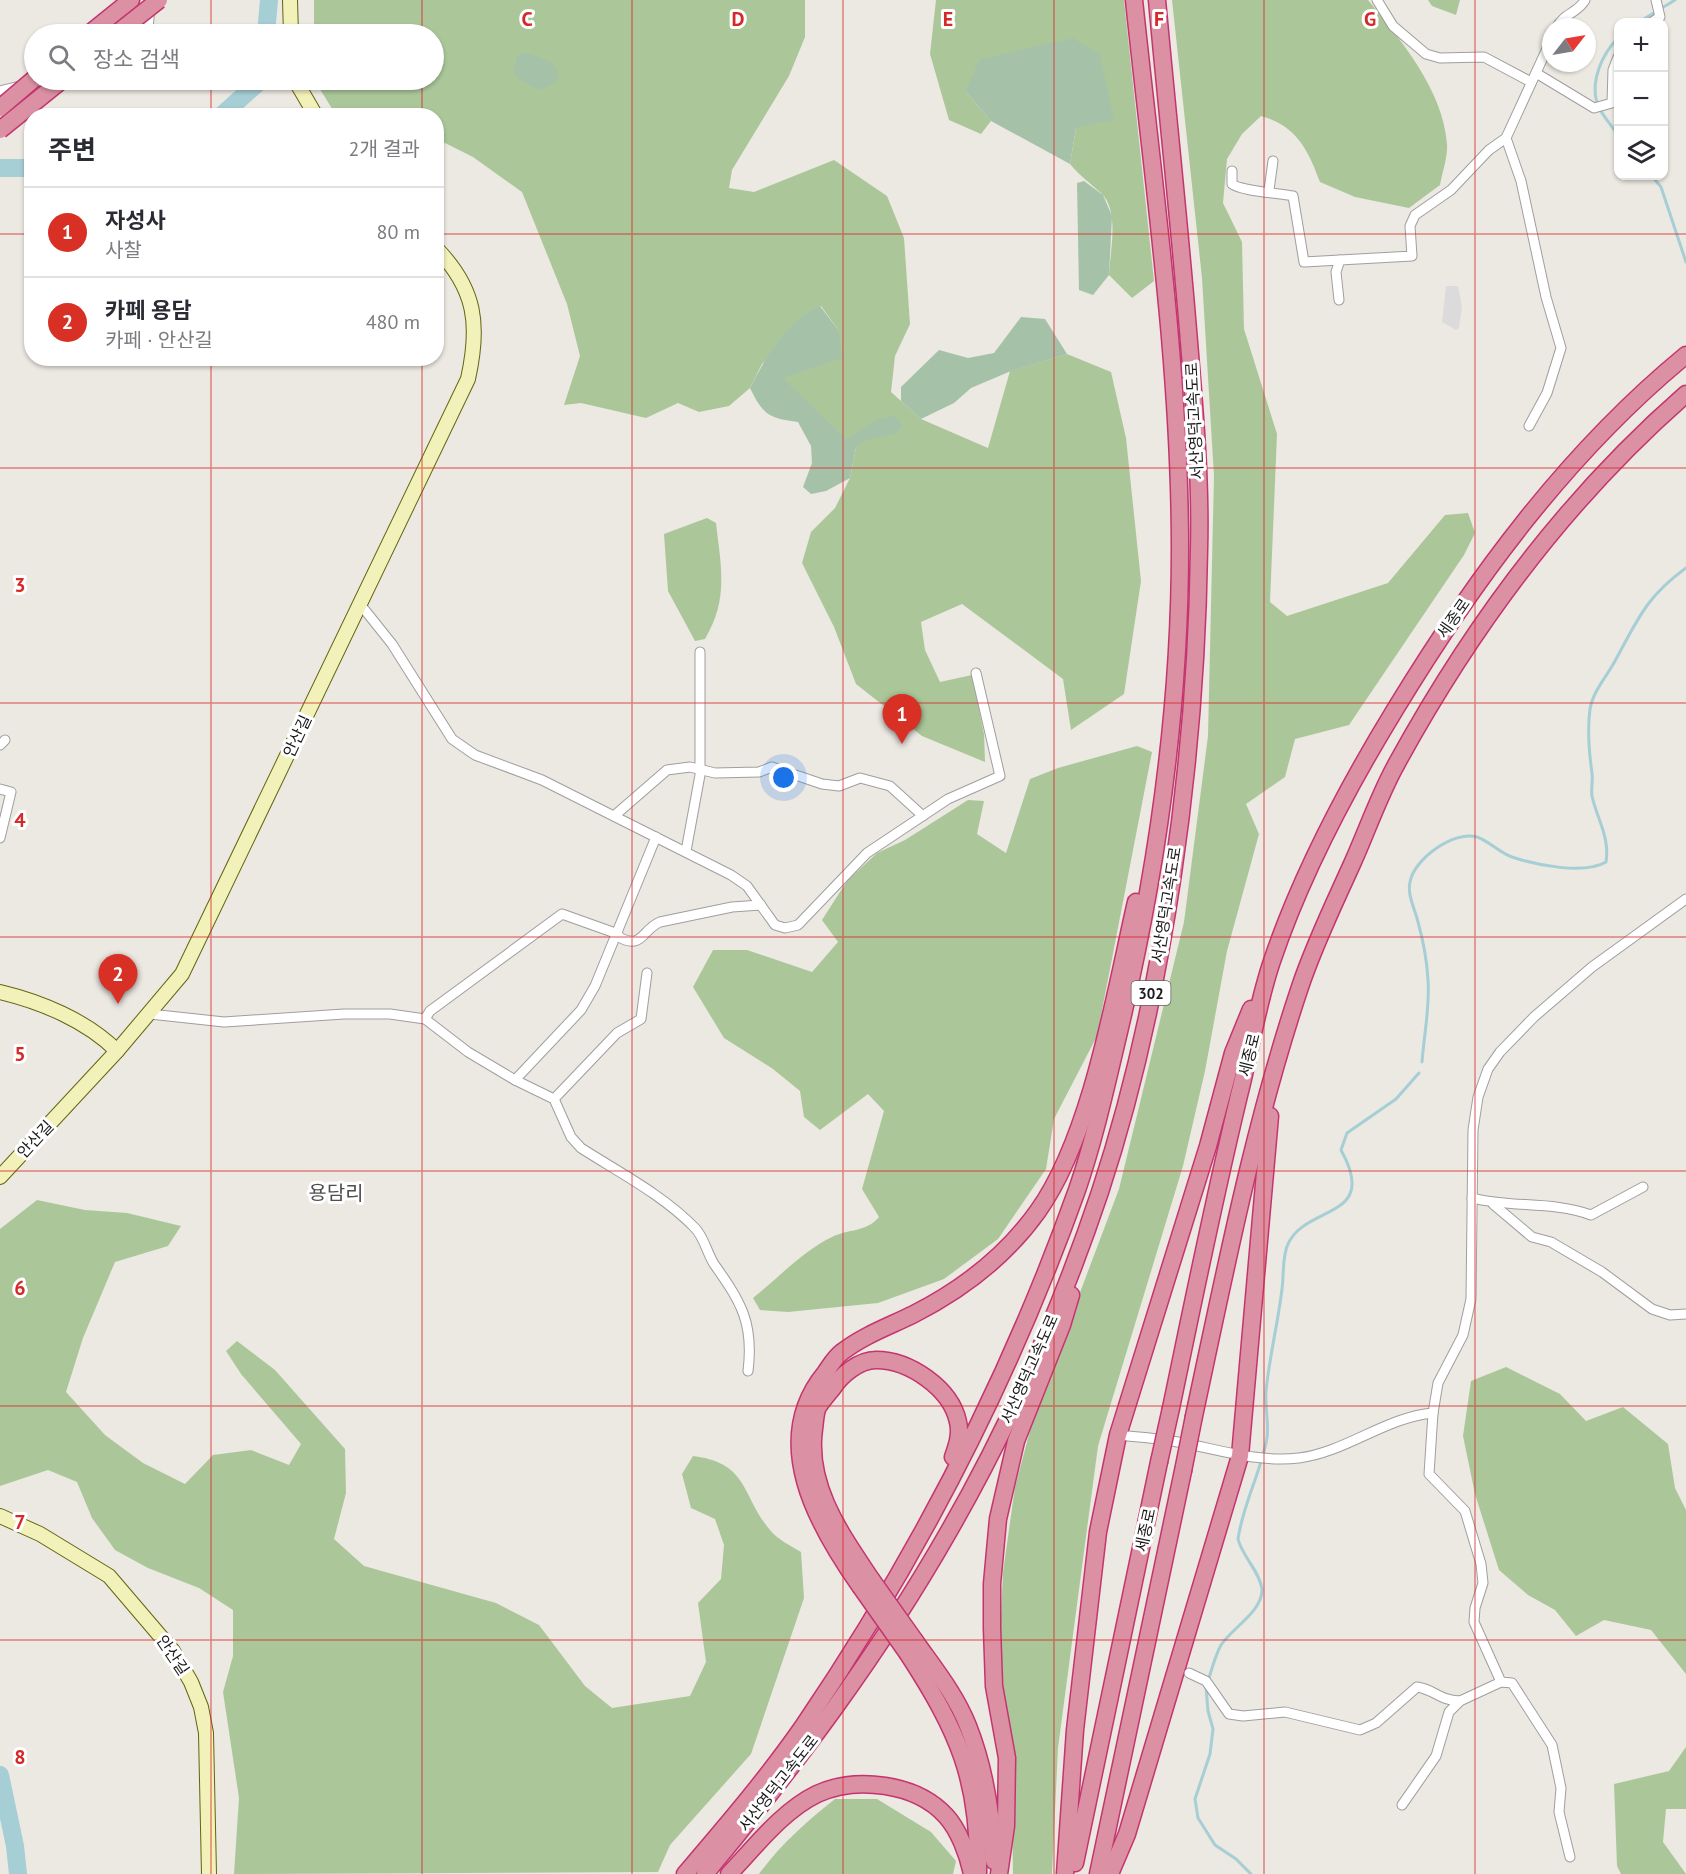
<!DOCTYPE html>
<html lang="ko">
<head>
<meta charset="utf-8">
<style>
  :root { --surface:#fff; --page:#f2f2f3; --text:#2b2b33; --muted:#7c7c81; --line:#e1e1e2; --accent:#d93025 }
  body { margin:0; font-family:"PT Sans","Noto Sans KR",sans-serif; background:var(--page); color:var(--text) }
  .controls { position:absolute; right:18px; top:18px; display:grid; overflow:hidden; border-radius:12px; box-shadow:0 2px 4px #0004 }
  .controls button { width:54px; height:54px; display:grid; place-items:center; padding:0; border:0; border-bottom:2px solid var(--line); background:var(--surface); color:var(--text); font:30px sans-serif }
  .compass { position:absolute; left:1542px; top:18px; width:54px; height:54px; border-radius:50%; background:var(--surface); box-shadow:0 2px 4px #0004; rotate:59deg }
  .you { position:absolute; left:784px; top:778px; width:21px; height:21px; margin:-15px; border:4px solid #fff; border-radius:50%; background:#1a73e8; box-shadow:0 0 0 9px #1a73e833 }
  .badge { display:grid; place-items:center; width:39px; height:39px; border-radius:50%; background:var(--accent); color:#fff; font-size:20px; font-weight:700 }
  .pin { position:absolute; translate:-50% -50px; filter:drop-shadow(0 2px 3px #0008) }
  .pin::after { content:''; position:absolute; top:32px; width:21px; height:18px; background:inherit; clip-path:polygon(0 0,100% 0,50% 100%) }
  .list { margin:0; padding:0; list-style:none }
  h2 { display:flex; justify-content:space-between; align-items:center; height:78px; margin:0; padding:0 24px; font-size:26px }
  h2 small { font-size:20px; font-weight:400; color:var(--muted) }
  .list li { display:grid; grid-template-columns:39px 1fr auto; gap:18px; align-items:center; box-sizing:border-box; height:90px; padding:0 24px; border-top:2px solid var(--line) }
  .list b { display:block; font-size:22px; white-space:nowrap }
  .list p { margin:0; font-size:20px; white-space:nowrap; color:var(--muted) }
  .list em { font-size:20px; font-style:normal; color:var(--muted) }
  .icon { flex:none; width:33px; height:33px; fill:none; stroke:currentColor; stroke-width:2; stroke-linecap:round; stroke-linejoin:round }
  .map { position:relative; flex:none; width:1686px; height:1874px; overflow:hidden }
  .search { position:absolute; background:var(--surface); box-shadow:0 2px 4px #0004; left:24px; top:24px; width:420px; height:66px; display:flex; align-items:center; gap:15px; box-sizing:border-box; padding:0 21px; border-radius:33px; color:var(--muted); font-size:22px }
  .panel { position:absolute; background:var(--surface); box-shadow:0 2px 4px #0004; left:24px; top:108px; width:420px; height:258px; border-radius:24px }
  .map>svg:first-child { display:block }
  .forest { fill:#abc79a }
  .cemetery { fill:#a5c2a8 }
  .parking { fill:#dbdbdb }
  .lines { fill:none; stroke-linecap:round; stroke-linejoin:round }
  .stream { stroke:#a6ced5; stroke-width:3 }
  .river { stroke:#a6ced5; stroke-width:18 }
  .street-casing { stroke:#9f9f9f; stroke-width:11 }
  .secondary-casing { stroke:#62650f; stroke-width:16 }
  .highway-casing { stroke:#c43570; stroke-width:19 }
  .street { stroke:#fff; stroke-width:9 }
  .secondary { stroke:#f2f1b9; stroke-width:14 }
  .highway { stroke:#dc90a4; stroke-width:16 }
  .highway-bridge-casing { stroke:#c43570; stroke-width:19; stroke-linecap:butt }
  .highway-bridge { stroke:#dc90a4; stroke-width:16 }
  .grid { fill:none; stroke:#d62828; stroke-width:1.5; stroke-opacity:0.55 }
  .labels { text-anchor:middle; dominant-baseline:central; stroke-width:6; stroke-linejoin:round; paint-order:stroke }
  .shield { fill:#fff; stroke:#5f5f5f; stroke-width:1.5 }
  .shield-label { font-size:15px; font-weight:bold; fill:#1b1b1b }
  .street-label { font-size:16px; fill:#1b1b1b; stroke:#fff }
  .quarter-label { font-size:20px; fill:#4e4e4e; stroke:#fff }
  .grid-label { font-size:20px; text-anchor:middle; font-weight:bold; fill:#d62828; stroke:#fff; stroke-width:6; stroke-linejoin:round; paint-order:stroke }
</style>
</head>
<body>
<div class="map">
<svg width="1686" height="1874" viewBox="0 0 1686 1874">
  <rect width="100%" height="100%" fill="#ece8e2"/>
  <g class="forest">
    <path d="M314 0H805V37L789 76 732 170 729 188 754 192 834 160 887 196 904 238 910 324 895 356 891 392 921 419 988 448 1010 371 1067 354 1111 372 1126 438 1141 581 1124 694 1071 730 1063 679 962 604 921 622 925 650 940 682 972 675 984 734 985 762 922 736 856 684 834 627 802 563 811 532 835 508 850 478 856 448 782 378 839 331 821 306 762 364 750 388 729 406 699 412 678 403 646 418 581 403 564 405 580 356 567 304 522 192 473 157 437 139 436 116 336 115 318 86V80H434V34H314Z"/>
    <path d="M936 0H1124L1154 281 1132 298 1109 275C1110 251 1120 211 1101 193 1090 183 1080 176 1070 164L1076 128 965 91 991 121 981 134 949 120 930 54Z"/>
    <path d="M1172 0H1368C1401 40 1443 90 1447 144 1448 157 1442 173 1440 185L1409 208 1355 197 1320 182C1308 150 1297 126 1261 116L1242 134 1227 159 1223 203 1242 242 1244 329 1277 434 1270 602 1287 616 1388 583 1445 515 1468 513 1475 533 1464 555 1349 725 1295 739 1285 777 1246 804 1259 834 1227 951 1205 1071 1183 1166 1098 1446 1058 1748 1052 1874H1013L1011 1754 999 1657 1003 1572 1015 1487 1035 1412 1119 1189 1184 922 1208 736 1214 476 1202 278Z"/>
    <path d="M1428 0H1460L1456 15 1432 6Z"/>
    <path d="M707 518 716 523C721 567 729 599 705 639L695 641 668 591 664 534Z"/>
    <path d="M1137 746 1152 752 1097 1036 1054 1119 1046 1169 998 1239 944 1279 878 1303 788 1312 760 1310 753 1298C778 1278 803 1251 832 1237 848 1229 867 1232 879 1217L862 1189 884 1111 868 1094 820 1130 804 1117 800 1091 773 1069 724 1038 693 987 713 950H747L812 972 838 942 822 920 847 881 877 853 905 840 968 800 984 801 977 834 1006 853 1030 779 1058 768Z"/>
    <path d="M37 1200 85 1210 127 1213 181 1226 168 1246 115 1262 83 1338 66 1392 105 1435 143 1463 185 1484 213 1455 251 1450 289 1465 301 1444 241 1374 226 1351 237 1341 275 1370 345 1449 346 1493 334 1539 364 1566 496 1603 539 1625 585 1686 612 1708 690 1696 706 1662 698 1603 721 1579 724 1545 715 1519 691 1508 682 1474 693 1456C749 1463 741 1495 770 1530 777 1539 791 1546 801 1552L804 1598 751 1754 670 1845 658 1872 234 1874 239 1798 223 1692 233 1656V1610L199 1588 148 1568 115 1550 92 1518 77 1482 48 1470 0 1486V1229Z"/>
    <path d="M1506 1367 1560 1394 1586 1421 1623 1407 1668 1444 1675 1488 1686 1510V1674L1651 1630 1604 1620 1576 1636 1555 1610 1528 1595 1499 1570 1475 1494 1463 1436 1471 1381Z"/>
    <path d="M1686 1747V1809H1666L1663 1842 1686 1874H1621L1617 1866 1614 1784 1669 1771Z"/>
    <path d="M835 1799H877L931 1832 956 1861 953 1874H759C780 1845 807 1821 835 1799Z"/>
  </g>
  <g class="cemetery">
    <path d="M1073 38 1100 55 1114 120 1076 128 1070 164 991 121 965 91 980 59Z"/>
    <path d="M526 53C541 58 555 59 559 76L554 84 539 90 520 80 514 73 517 55Z"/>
    <path d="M1084 181 1103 195 1112 216 1109 275 1093 295 1079 290 1077 183Z"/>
    <path d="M820 306 839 331 842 358 783 378 847 439 878 419 895 416 903 424 897 434 866 440 856 448 850 478 826 491 811 494 803 487 812 463 811 446 798 422C769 418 763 415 750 388 766 356 787 321 820 306Z"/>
    <path d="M1021 317 1045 319 1067 354 1011 371 971 388 954 403 921 419 901 401V387L939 350 968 358 994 353Z"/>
  </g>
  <path class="parking" d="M1446 286H1458L1462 307 1459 328 1456 330 1442 322Z"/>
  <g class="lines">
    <g class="stream">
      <path d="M1639 22 1675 0"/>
      <path d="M1618 38C1603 53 1590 80 1597 103 1600 113 1612 126 1618 135"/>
      <path d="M1652 176 1661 187 1686 262"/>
      <path d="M1422 1062C1424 1035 1430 1007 1428 980 1427 961 1423 940 1418 922 1415 909 1407 895 1410 882 1414 859 1454 830 1477 837 1489 841 1500 853 1512 857 1536 865 1584 875 1606 862 1610 837 1597 819 1592 796 1591 788 1593 780 1592 773 1589 752 1587 731 1590 709 1593 691 1607 676 1615 661 1638 619 1646 597 1686 568"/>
      <path d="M1208 1681C1212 1669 1215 1656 1221 1645 1232 1628 1263 1611 1262 1589 1260 1572 1242 1556 1238 1539 1243 1504 1261 1472 1267 1438 1269 1423 1265 1407 1266 1392 1269 1358 1278 1323 1282 1289 1284 1275 1282 1256 1288 1244 1306 1204 1380 1220 1341 1150L1347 1133 1396 1099 1419 1073"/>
      <path d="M1206 1687 1208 1711 1213 1729 1210 1754 1195 1799 1198 1818 1215 1845 1236 1859 1251 1874"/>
    </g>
    <g class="river">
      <path d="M266 34 269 0"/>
      <path d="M221 116 261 80"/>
      <path d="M0 168H32"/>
      <path d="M0 1775 15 1846 18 1874"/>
    </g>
    <defs>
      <g id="street">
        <path d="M1377 0 1393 26 1426 54 1440 58 1484 57 1531 82"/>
        <path d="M1652 22 1660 17 1656 0"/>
        <path d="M1557 27C1563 14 1579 12 1585 0"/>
        <path d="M143 34 148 28 150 8"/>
        <path d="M1536 73 1594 108 1612 103 1613 70 1618 57"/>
        <path d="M0 91 28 84 87 80"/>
        <path d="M1506 138 1521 181 1546 297 1561 348 1547 393 1529 426"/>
        <path d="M1232 171V184C1241 191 1278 193 1293 196L1304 262 1412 256 1410 226 1415 215 1451 190 1489 150 1506 138 1551 40"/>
        <path d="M1269 190 1273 161"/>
        <path d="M1339 300 1336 272 1340 260"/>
        <path d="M360 604 392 644 452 739 475 755 542 780 731 875 747 886 775 925 785 928 798 925 867 853 948 799 1000 776 976 673"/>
        <path d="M0 745 5 740"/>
        <path d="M0 789 11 792 0 838"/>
        <path d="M614 816 667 770 690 767 715 773 759 772 772 767 822 784 839 786 860 778 890 786 923 816"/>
        <path d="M686 851 700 775V652"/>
        <path d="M617 936C643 951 641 930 660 922L732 907 761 905"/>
        <path d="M150 1014 224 1022 344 1014H390L425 1019 468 1052 515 1080 554 1099 571 1137 581 1148C620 1173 663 1195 695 1228 704 1237 707 1253 714 1264 741 1302 754 1323 748 1371"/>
        <path d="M425 1019 430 1011 562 914 618 934"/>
        <path d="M515 1080 581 1010 595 986 656 837"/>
        <path d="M554 1099 617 1033 641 1019 647 973"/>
        <path d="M1472 1198C1511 1208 1553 1201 1591 1215L1643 1187"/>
        <path d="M1493 1204 1532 1237 1551 1242 1602 1272 1652 1309 1670 1315 1686 1314"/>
        <path d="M1433 1413 1429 1474 1465 1511 1481 1564 1483 1583 1475 1608 1474 1622 1501 1682 1512 1683 1552 1745 1561 1788 1559 1812 1570 1857"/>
        <path d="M1118 1435C1136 1437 1154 1438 1172 1441 1215 1448 1255 1463 1299 1458 1346 1452 1386 1417 1433 1413L1438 1383 1463 1335 1471 1299 1473 1130 1478 1097 1488 1069 1500 1052 1534 1017 1592 967 1686 899"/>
        <path d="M1189 1673 1206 1681 1229 1714 1243 1716 1285 1712 1360 1730 1376 1723 1417 1687C1436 1690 1438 1700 1460 1701"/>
        <path d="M1402 1805 1436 1756 1449 1712 1460 1701 1501 1682"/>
      </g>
      <g id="secondary">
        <path d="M290 0 291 34"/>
        <path d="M295 80 316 116"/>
        <path d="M0 992C42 1002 87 1021 117 1051"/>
        <path d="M0 1177 117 1051 182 974 468 379C480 325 476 289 436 248"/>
        <path d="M0 1516 40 1534 109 1576 173 1651 191 1682 201 1707 206 1733 209 1874"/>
      </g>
      <g id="highway">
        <path d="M89 34 131 0"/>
        <path d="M1171 1408C1194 1298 1216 1188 1243 1079 1252 1040 1259 999 1272 961 1302 872 1347 788 1396 708 1475 578 1568 452 1686 355"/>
        <path d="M1194 1416C1225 1272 1253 1127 1300 987 1314 945 1334 904 1352 864 1367 831 1379 795 1397 763 1472 626 1568 497 1686 394"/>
        <path d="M871 1579C841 1534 806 1486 814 1429 815 1423 815 1413 818 1407 822 1401 827 1395 832 1389 841 1375 859 1360 876 1360 909 1360 951 1388 958 1422 961 1434 957 1446 953 1457"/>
        <path d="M860 1586C817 1525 769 1441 825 1373 830 1366 835 1357 842 1352 864 1335 890 1326 914 1314 963 1289 1006 1256 1038 1211 1092 1135 1115 993 1136 902"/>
        <path d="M915 1641C934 1668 956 1695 968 1726 985 1769 992 1816 994 1861"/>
        <path d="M908 1654C958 1731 980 1780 978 1874"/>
        <path d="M1075 1863 1159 1462"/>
        <path d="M685 1874C726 1826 768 1777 804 1725 916 1560 1010 1378 1077 1190 1094 1141 1106 1087 1118 1036 1156 877 1180 713 1180 549 1180 366 1153 182 1134 0"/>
        <path d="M705 1874C795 1766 879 1654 949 1531 1010 1425 1061 1308 1100 1192 1165 995 1196 758 1199 550 1201 476 1194 403 1188 330 1179 220 1167 110 1157 0"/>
        <path d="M729 1874C755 1847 782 1811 817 1794 856 1776 916 1783 946 1816 959 1830 968 1855 972 1874"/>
        <path d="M999 1874 1006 1826 1007 1758 994 1686 992 1628V1584L998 1519 1016 1441 1062 1325 1071 1295"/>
        <path d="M1065 1874 1075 1730 1098 1532 1118 1435 1208 1146 1233 1053 1251 1009"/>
        <path d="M1098 1874 1183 1471"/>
        <path d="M1110 1874 1127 1834 1240 1456 1270 1116"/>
      </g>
    </defs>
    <use href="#street" class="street-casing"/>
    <use href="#secondary" class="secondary-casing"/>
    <use href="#highway" class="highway-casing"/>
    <use href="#street" class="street"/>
    <use href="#secondary" class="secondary"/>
    <use href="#highway" class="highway"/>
    <defs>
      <g id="highway-bridge">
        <path d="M116 34 159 0"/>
        <path d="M0 108 34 79"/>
        <path d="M0 130 62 80"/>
        <path d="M1159 1462 1171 1408"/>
        <path d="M1183 1471 1194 1416"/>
        <path d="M871 1579 915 1641"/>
        <path d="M860 1586 908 1654"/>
      </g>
    </defs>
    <use href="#highway-bridge" class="highway-bridge-casing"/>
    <use href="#highway-bridge" class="highway-bridge"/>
  </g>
  <path class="grid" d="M211 0V34M422 0V34M632 0V1874M843 0V1874M1054 0V1874M1264 0V1874M1475 0V1874M211 80V116M422 80V116M0 234H32M436 234H1686M211 358V1874M422 358V1874M0 468H1686M0 703H1686M0 937H1686M0 1171H1686M0 1406H1686M0 1640H1686"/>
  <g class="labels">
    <rect class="shield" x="1131.5" y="981" width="39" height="24" rx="4.5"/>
    <g class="shield-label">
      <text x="1151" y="993">302</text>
    </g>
    <g class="street-label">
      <text transform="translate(1194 421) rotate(-93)">서산영덕고속도로</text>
      <text transform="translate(1453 618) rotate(-55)">세종로</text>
      <text transform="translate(297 736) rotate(-65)">안산길</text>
      <text transform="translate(1166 905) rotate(-81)">서산영덕고속도로</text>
      <text transform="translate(1249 1055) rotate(-76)">세종로</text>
      <text transform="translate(35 1139) rotate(-47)">안산길</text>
      <text transform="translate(1029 1369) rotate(-66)">서산영덕고속도로</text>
      <text transform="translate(1145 1530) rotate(-78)">세종로</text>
      <text transform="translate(173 1655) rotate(56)">안산길</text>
      <text transform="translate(778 1783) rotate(-52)">서산영덕고속도로</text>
    </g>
    <g class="quarter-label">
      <text x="336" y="1193">용담리</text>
    </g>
  </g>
  <g class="grid-label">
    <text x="527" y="26">C</text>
    <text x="738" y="26">D</text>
    <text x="948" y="26">E</text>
    <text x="1159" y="26">F</text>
    <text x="1370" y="26">G</text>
    <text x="20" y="592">3</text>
    <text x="20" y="827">4</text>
    <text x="20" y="1061">5</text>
    <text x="20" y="1295">6</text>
    <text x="20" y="1529">7</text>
    <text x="20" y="1764">8</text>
  </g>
</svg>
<div class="controls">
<button>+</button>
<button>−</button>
<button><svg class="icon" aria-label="layers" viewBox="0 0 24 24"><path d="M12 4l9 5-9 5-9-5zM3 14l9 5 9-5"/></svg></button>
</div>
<svg class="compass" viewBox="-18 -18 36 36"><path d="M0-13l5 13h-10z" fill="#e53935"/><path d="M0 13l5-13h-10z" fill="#7c7c81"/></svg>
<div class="you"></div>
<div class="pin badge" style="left:902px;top:744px">1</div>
<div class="pin badge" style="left:118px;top:1004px">2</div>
<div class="search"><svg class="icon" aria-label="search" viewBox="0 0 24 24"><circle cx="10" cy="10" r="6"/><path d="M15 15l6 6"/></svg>장소 검색</div>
<section class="panel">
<h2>주변<small>2개 결과</small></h2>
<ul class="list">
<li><span class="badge">1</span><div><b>자성사</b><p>사찰</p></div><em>80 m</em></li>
<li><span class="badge">2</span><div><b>카페 용담</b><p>카페 · 안산길</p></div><em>480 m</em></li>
</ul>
</section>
</div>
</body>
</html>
